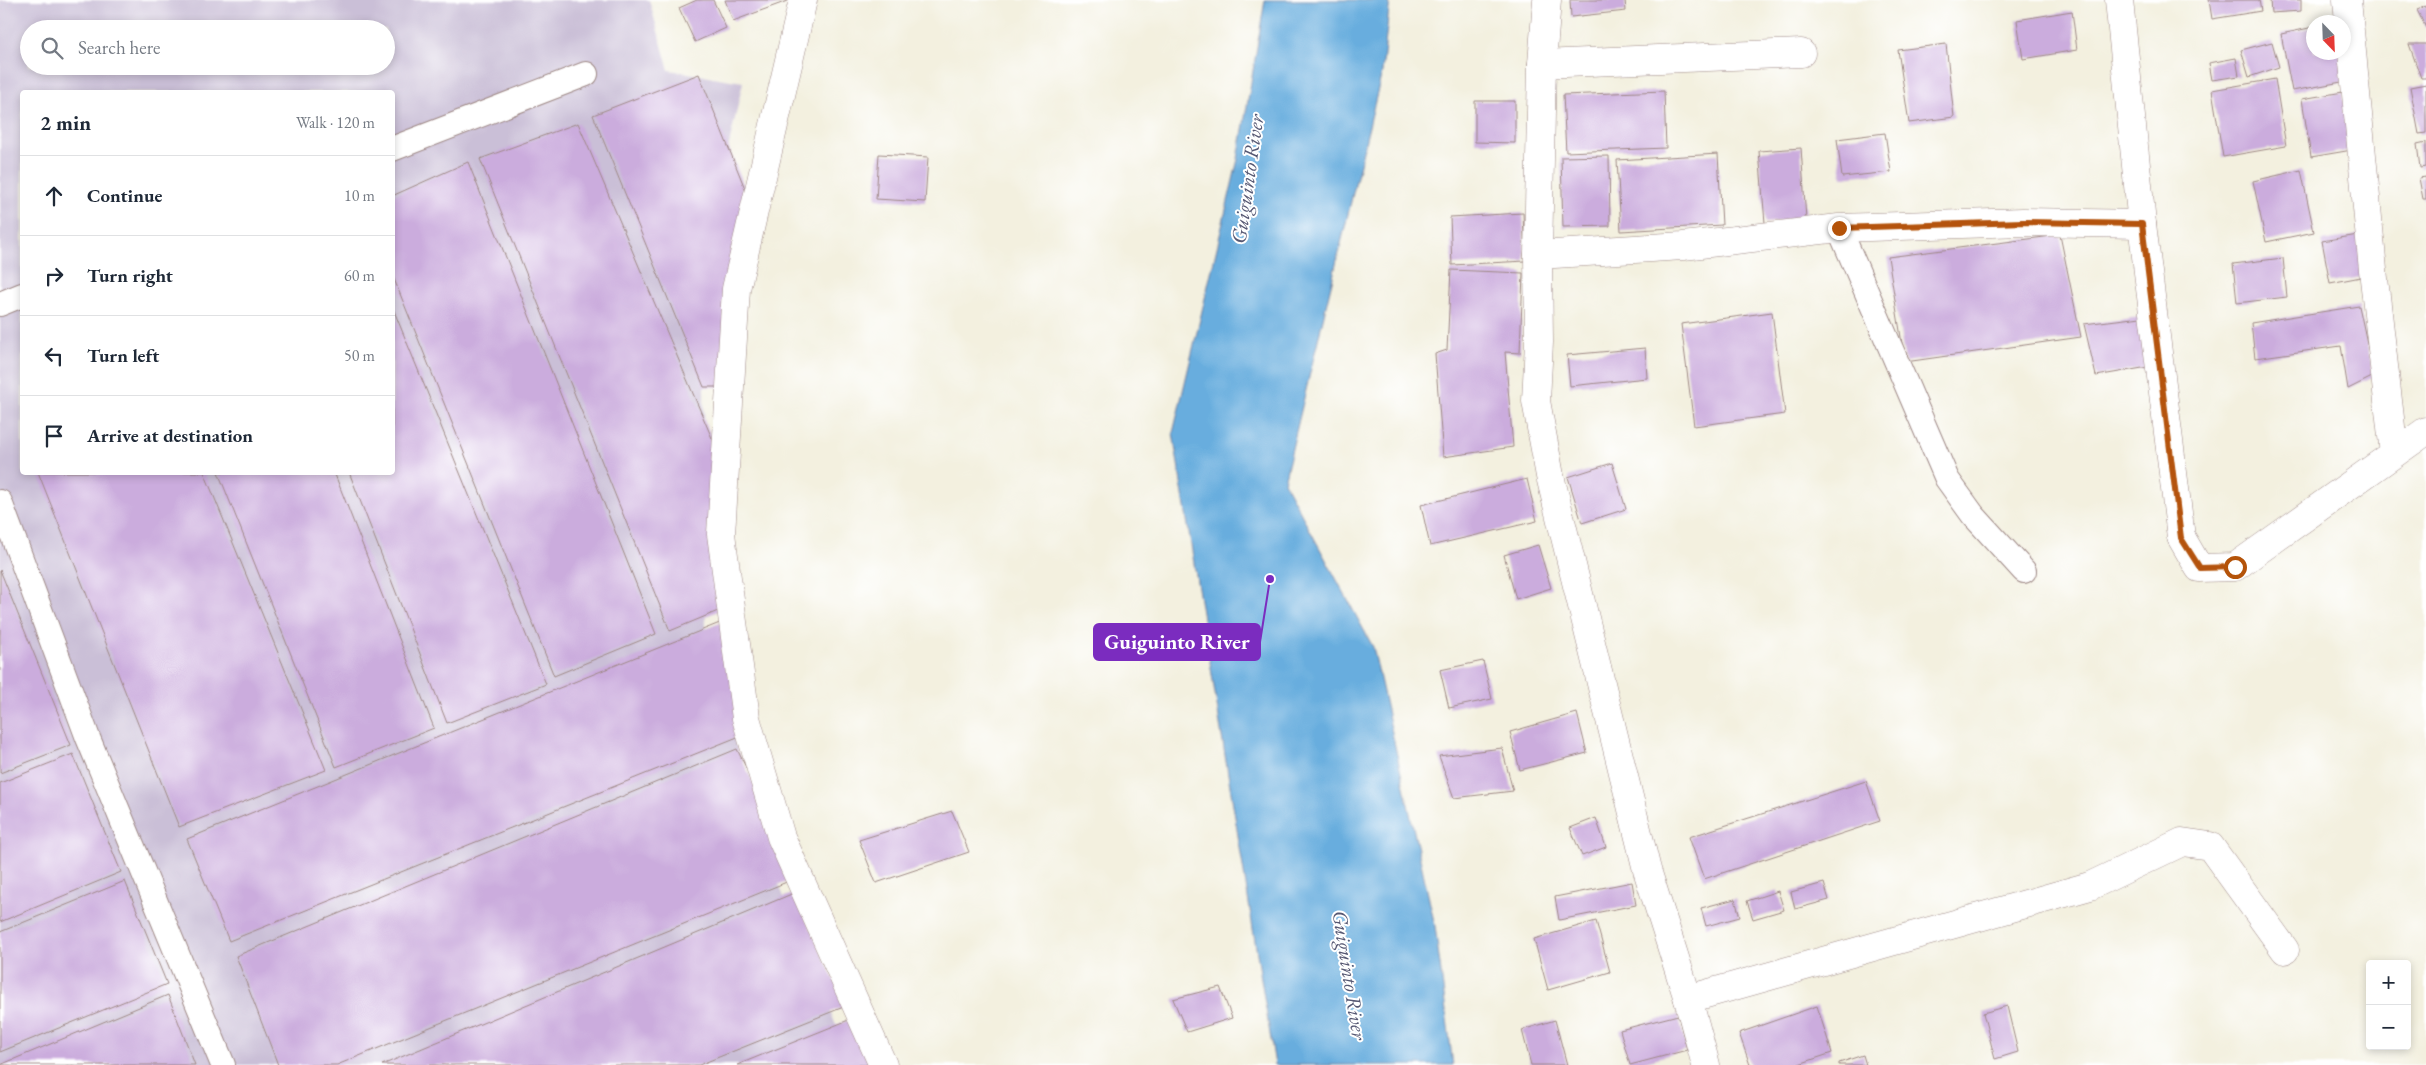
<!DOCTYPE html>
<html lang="en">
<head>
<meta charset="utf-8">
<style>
  :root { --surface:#fff; --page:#f6f6f7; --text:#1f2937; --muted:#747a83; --line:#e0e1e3 }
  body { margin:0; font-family:"EB Garamond",serif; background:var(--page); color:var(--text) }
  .controls { position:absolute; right:15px; bottom:15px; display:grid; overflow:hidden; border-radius:5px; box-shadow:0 2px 8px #0003 }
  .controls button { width:45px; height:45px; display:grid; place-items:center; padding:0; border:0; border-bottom:1px solid var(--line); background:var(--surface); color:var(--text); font:25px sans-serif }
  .compass { position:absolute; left:2306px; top:15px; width:45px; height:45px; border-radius:50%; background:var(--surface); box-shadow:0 2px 8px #0003; rotate:157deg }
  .stop { position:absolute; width:15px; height:15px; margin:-11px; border:4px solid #b45309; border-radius:50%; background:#fff }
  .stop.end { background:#b45309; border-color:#fff; box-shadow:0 1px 5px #0008 }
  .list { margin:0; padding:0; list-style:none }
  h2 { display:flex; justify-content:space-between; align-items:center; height:65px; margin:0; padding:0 20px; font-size:21px }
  h2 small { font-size:16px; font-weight:400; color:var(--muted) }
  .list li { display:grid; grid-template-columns:32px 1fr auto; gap:15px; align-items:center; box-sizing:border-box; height:80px; padding:0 20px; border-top:1px solid var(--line) }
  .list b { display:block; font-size:19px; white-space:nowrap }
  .list em { font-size:16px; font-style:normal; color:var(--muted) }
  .icon { flex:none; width:28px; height:28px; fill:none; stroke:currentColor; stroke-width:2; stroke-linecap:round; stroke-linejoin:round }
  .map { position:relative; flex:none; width:2426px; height:1065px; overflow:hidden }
  .search { position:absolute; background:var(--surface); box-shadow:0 2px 8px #0003; left:20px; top:20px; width:375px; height:55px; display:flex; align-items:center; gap:12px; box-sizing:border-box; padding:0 18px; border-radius:28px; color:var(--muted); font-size:19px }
  .panel { position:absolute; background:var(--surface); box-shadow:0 2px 8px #0003; left:20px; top:90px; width:375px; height:385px; border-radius:5px }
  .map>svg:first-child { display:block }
  .industrial { fill:#cabfd7; fill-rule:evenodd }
  .water { fill:#68adde; stroke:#596684 }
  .building { fill:#cbacdd }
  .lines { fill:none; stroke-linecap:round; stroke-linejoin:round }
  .service-casing { stroke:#9e8885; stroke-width:26 }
  .minor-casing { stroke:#9e8885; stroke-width:29 }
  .tertiary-casing { stroke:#9e8885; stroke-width:29 }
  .service { stroke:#fff; stroke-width:24 }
  .minor { stroke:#fff; stroke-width:28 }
  .tertiary { stroke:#fff; stroke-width:28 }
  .route { stroke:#b45309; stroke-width:6 }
  .labels { text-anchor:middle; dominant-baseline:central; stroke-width:4; stroke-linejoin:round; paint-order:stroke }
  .water-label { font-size:21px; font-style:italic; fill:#565873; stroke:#fff }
  .leader { fill:none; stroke:#7b2cbf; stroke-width:2 }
  .callout-dot { fill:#7b2cbf; stroke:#fff; stroke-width:2 }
  .callout { fill:#7b2cbf; stroke:#7b2cbf; stroke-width:2 }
  .callout-label { font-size:21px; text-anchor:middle; font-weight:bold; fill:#fff }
</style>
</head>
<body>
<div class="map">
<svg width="2426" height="1065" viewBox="0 0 2426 1065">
  <rect width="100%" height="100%" fill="#fff"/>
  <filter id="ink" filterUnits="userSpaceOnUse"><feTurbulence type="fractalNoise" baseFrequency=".02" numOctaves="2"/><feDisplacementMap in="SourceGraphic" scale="10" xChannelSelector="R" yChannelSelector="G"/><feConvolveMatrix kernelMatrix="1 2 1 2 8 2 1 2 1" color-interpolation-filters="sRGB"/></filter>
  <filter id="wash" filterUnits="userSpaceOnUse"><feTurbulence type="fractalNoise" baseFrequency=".0096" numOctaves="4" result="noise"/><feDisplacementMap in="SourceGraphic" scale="20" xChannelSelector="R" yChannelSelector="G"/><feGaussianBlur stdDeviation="1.12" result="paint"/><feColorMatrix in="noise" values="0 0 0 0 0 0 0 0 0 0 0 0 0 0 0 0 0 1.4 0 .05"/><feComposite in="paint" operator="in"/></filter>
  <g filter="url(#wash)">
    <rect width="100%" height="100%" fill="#f3f0df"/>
    <path class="industrial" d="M0 0H649L669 70 743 82 712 221 704 387 706 631 763 845 852 1065H0ZM29 29H386V66H29ZM22 92H392V472H22Z"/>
    <path class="water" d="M1265 0H1390L1382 72 1284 482 1373 647 1435 926 1453 1065H1275L1173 433 1238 159Z"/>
    <g id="blocks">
      <g class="building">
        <path d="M697 0H713L726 28 695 42 679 8Z"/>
        <path d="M725 0H790L733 21Z"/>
        <path d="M1570 0H1625L1626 11 1571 17Z"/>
        <path d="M2209 0H2259L2261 11 2212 19Z"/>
        <path d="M2270 0H2301V11L2271 13Z"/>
        <path d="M2426 6V28L2417 10Z"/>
        <path d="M2072 11 2077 50 2023 59 2017 20Z"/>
        <path d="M2314 27V52H2342L2347 81 2292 91 2281 34Z"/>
        <path d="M2272 42 2279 67 2249 77 2241 50Z"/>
        <path d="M1946 44 1954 117 1909 123 1898 50Z"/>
        <path d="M2409 44H2426V78H2421Z"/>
        <path d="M2236 58 2239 76 2212 80 2209 63Z"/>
        <path d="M699 74 746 191 730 387H704L593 115Z"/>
        <path d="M2275 79 2286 146 2223 157 2212 90Z"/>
        <path d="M2426 84V133L2419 134 2410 87Z"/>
        <path d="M1664 91 1666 148 1566 152 1563 95Z"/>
        <path d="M2343 92 2352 150 2311 157 2302 99Z"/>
        <path d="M1475 101H1515V143L1475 142Z"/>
        <path d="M578 123 717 450 718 611 670 631 480 159Z"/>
        <path d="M1885 133 1891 172 1842 177 1837 139Z"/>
        <path d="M2426 142V167L2420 168 2417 144Z"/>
        <path d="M1801 148 1806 219 1765 223 1759 151Z"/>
        <path d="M879 154 928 157 925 202 876 199Z"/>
        <path d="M1718 154 1722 225 1621 231 1617 160Z"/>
        <path d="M1609 156 1610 226 1563 227 1561 157Z"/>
        <path d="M468 162 656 634 554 676 392 274V196Z"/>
        <path d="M2301 170 2314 232 2266 242 2253 181Z"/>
        <path d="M2426 177V199H2423L2419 178Z"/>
        <path d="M1523 213 1525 261 1452 265 1450 217Z"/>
        <path d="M2060 235 2081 337 1905 362 1888 257Z"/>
        <path d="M2358 235 2366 276 2330 283 2322 241Z"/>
        <path d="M2283 258 2287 297 2237 303 2233 264Z"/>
        <path d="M1451 270 1523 273 1520 353 1505 352 1513 447 1443 457 1435 354 1447 350Z"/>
        <path d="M392 306 546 684 447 723 349 472H392Z"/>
        <path d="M2359 306 2374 376 2348 389 2341 346 2255 358 2251 323Z"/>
        <path d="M1772 312 1785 414 1694 426 1681 324Z"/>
        <path d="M2149 316 2154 366 2096 376 2084 324Z"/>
        <path d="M1645 348 1647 378 1570 386 1567 355Z"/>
        <path d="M1612 463 1626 509 1582 523 1568 477Z"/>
        <path d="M38 472H204L326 770 179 827Z"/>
        <path d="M218 472H334L434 728 336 767Z"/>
        <path d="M1527 479 1537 521 1430 546 1421 505Z"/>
        <path d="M1538 545 1551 588 1516 599 1504 555Z"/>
        <path d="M0 570 71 745 0 773Z"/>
        <path d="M732 618 750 732 229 941 187 839Z"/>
        <path d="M1483 661 1492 699 1449 708 1440 670Z"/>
        <path d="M1577 713 1587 753 1520 770 1510 732Z"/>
        <path d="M1502 748 1513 791 1454 798 1439 756Z"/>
        <path d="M737 749 799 877 337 1065H278L236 956Z"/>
        <path d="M73 754 121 872 0 922V783Z"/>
        <path d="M1866 781 1880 821 1704 879 1689 837Z"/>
        <path d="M952 811 969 852 876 883 859 840Z"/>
        <path d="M1596 818 1606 847 1582 856 1570 828Z"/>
        <path d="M125 881 167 984 0 1052V932Z"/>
        <path d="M1632 882 1636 905 1559 920 1555 897Z"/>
        <path d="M1824 883 1829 900 1795 909 1791 892Z"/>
        <path d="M1778 891 1784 910 1753 919 1747 901Z"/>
        <path d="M794 893 846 1006 699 1065H382Z"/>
        <path d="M1735 899 1740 917 1706 926 1701 908Z"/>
        <path d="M1596 921 1610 972 1548 990 1534 939Z"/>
        <path d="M1220 987 1232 1018 1187 1032 1173 999Z"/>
        <path d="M168 995 195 1065H0Z"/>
        <path d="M1817 1006 1832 1053 1796 1065H1750L1739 1033Z"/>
        <path d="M2007 1006 2018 1052 1995 1059 1983 1013Z"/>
        <path d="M861 1015 877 1065H737Z"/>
        <path d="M1678 1015 1687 1050 1630 1065 1620 1030Z"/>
        <path d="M1555 1020 1567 1065H1531L1522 1030Z"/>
        <path d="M1863 1055 1866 1065H1839V1063Z"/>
      </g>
    </g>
  </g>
  <g filter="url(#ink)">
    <use href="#blocks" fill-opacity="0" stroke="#9e8885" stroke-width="1"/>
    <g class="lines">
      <defs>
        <g id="service">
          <path d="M392 149 586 74"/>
          <path d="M1839 228 1947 479 1973 515 2024 571"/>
          <path d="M0 304 22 295"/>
          <path d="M0 502 88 738 223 1065"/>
        </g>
        <g id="minor">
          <path d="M2347 0 2373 270 2394 453"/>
          <path d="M1542 64 1801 53"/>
          <path d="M2142 224 2181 537 2199 568 2235 567 2426 431"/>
          <path d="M1538 255 1539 342 1536 401 1550 476 1647 870 1688 999 1706 1065"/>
          <path d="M1688 999 2090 886 2182 842 2210 846 2285 950"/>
        </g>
        <g id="tertiary">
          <path d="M803 0 736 289 721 534 746 718 781 837 883 1065"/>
          <path d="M1547 0 1542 64 1538 255 1683 246 1839 228 2023 222 2142 224 2119 0"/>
        </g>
      </defs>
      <use href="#service" class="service-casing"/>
      <use href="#minor" class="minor-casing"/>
      <use href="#tertiary" class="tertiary-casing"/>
      <use href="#service" class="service"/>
      <use href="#minor" class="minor"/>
      <use href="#tertiary" class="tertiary"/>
    </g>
  </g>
  <g class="lines" filter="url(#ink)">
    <path class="route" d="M1839 228 2023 222 2142 224 2181 538 2200 568 2235 567"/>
  </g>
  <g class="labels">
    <g class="water-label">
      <text transform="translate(1247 179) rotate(-82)">Guiguinto River</text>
      <text transform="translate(1350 975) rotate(81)">Guiguinto River</text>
    </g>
  </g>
  <path class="leader" d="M1270 579L1260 642"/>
  <circle class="callout-dot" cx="1270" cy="579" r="5"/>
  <rect class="callout" x="1094" y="624" width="166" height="36" rx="5"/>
  <g class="callout-label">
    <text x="1177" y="649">Guiguinto River</text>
  </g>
</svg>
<div class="controls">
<button>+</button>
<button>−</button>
</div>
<svg class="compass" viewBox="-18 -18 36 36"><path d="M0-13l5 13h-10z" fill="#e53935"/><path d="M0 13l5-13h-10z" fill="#747a83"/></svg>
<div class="stop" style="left:2235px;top:567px"></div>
<div class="stop end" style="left:1839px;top:228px"></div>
<div class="search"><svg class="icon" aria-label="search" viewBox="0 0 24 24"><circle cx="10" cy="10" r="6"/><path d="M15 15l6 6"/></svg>Search here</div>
<section class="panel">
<h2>2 min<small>Walk · 120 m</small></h2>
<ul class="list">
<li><svg class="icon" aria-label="ahead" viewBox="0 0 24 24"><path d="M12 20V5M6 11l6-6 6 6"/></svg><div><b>Continue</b></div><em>10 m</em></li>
<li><svg class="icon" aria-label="right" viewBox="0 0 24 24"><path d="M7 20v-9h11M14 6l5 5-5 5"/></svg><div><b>Turn right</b></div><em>60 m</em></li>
<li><svg class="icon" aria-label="left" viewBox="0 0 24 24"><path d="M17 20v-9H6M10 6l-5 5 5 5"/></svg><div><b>Turn left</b></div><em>50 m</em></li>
<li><svg class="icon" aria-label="arrive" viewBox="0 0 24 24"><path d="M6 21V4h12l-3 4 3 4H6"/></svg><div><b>Arrive at destination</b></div></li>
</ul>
</section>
</div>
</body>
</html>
